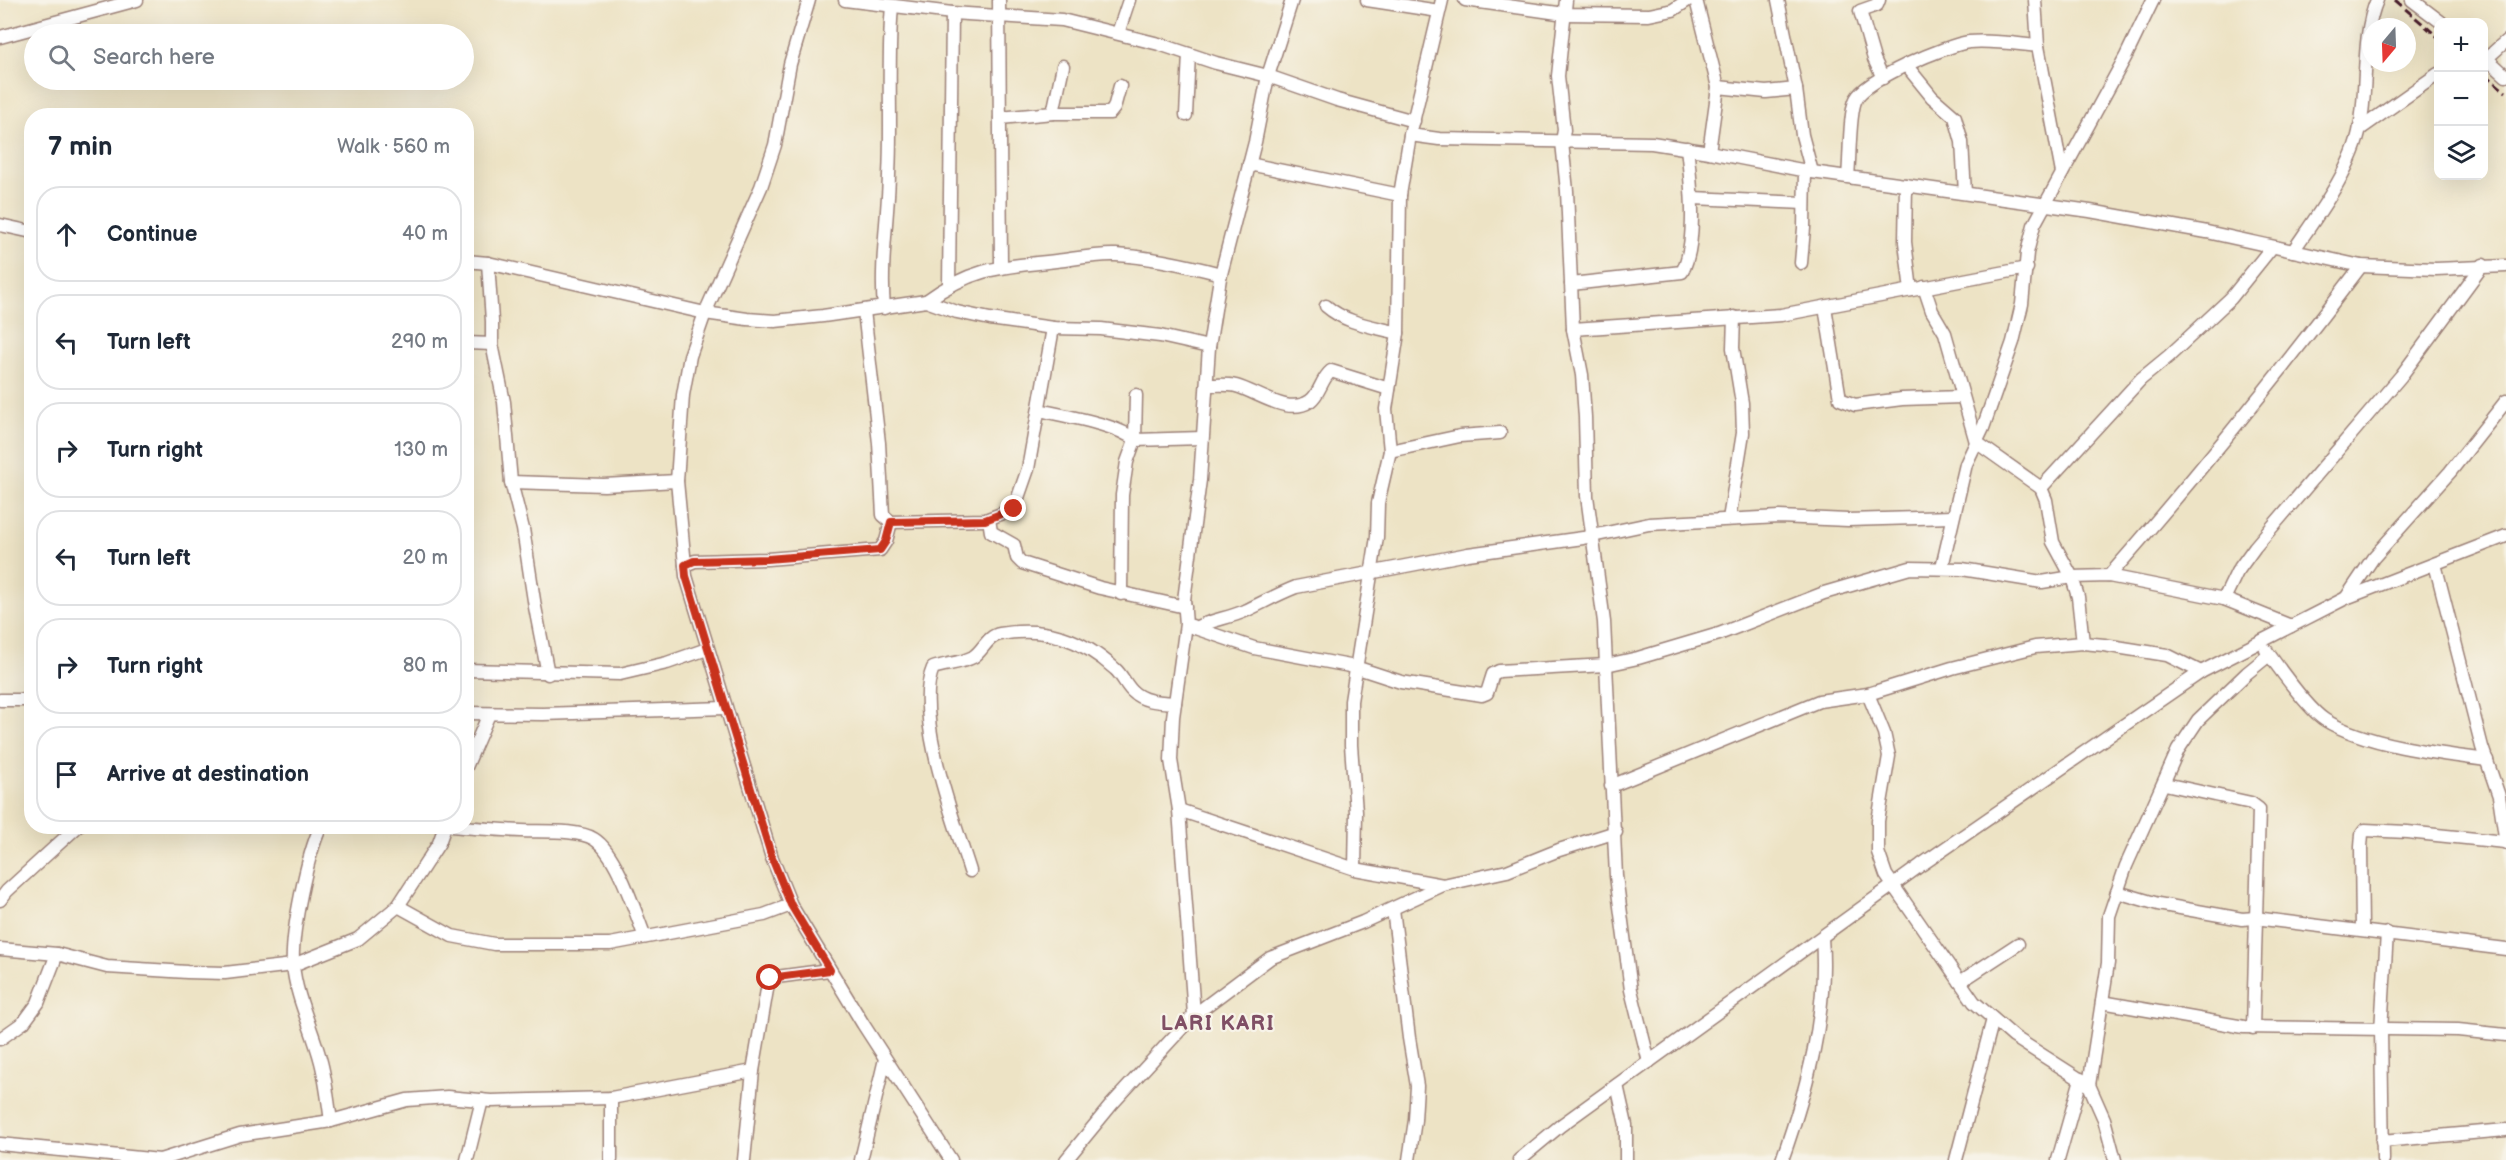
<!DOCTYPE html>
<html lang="en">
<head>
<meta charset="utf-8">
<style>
  :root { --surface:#fff; --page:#f6f6f7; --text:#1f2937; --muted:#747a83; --line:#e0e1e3 }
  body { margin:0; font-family:"Balsamiq Sans",sans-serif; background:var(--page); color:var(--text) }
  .controls { position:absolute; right:18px; top:18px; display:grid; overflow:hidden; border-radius:12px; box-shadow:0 6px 24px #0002 }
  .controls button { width:54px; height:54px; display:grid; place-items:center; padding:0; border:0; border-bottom:2px solid var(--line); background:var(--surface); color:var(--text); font:30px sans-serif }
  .compass { position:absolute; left:2362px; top:18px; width:54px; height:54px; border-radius:50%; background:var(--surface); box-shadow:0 6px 24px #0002; rotate:199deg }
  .stop { position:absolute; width:18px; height:18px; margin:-14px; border:4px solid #c8321e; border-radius:50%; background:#fff }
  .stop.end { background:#c8321e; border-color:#fff; box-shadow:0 2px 6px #0008 }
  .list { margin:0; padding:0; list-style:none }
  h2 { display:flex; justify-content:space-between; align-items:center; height:78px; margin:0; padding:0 24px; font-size:26px }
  h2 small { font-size:20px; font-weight:400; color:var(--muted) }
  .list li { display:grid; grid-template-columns:39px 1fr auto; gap:18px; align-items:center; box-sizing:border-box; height:96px; margin:0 12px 12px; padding:0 12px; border:2px solid var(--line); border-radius:24px }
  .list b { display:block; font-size:22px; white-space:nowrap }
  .list em { font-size:20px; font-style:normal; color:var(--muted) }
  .icon { flex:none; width:33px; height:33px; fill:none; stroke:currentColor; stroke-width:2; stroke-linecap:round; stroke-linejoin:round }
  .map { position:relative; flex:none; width:2506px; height:1160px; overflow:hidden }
  .search { position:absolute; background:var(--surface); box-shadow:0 6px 24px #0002; left:24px; top:24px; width:450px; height:66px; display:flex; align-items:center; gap:15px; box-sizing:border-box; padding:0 21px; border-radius:33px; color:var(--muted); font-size:22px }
  .panel { position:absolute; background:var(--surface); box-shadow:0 6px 24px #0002; left:24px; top:108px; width:450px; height:726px; border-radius:24px }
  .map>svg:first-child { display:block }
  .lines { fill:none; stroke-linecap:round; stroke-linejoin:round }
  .minor-casing { stroke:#9c8178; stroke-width:15 }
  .minor { stroke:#fff; stroke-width:12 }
  .rail { stroke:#4a1f2b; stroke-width:3; stroke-dasharray:9 4.5; stroke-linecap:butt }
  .route { stroke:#c8321e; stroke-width:8 }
  .labels { text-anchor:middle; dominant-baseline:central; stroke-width:4.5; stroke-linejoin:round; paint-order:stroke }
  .district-label { font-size:21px; font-weight:bold; letter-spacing:1.5px; fill:#804f65; stroke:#f7f3e8 }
</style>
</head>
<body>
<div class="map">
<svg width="2506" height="1160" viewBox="0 0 2506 1160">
  <rect width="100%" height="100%" fill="#f7f3e8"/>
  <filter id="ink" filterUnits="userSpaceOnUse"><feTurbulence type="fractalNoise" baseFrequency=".0167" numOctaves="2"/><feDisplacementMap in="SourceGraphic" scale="12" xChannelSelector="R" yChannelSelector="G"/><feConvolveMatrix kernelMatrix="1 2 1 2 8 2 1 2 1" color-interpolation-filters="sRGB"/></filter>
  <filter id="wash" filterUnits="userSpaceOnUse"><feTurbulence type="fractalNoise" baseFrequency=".008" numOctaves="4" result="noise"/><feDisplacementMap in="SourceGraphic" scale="24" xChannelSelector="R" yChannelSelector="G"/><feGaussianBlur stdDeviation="1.35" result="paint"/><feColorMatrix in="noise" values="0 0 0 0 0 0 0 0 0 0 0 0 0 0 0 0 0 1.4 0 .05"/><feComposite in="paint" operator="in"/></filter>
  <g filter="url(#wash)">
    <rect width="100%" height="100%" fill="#ede3c5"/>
  </g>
  <g filter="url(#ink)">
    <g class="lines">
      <defs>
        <g id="minor">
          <path d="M809 0 790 64 775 145 761 187 705 313 690 356 683 395 677 481 686 576 772 858 791 905 863 1024 951 1160"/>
          <path d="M845 0 952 13 1062 20 1159 44 1216 63 1268 76 1337 100 1414 121"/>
          <path d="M999 0 1001 266"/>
          <path d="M1367 0 1439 11"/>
          <path d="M1465 0 1565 14 1649 15 1673 10 1688 0"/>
          <path d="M1566 0 1558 76 1564 130 1562 142 1567 191 1573 329 1582 375 1585 417 1587 496 1604 622 1616 876 1631 990 1649 1062"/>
          <path d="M1696 0 1718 87 1709 152"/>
          <path d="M1778 0 1796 89 1802 135 1812 172"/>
          <path d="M1879 0 1877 5 1860 11 1874 59 1883 78"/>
          <path d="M2035 0 2038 46 2062 173"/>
          <path d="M2412 0 2441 22"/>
          <path d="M1118 33 1129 0"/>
          <path d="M0 37 137 0"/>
          <path d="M2484 56 2506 76"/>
          <path d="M2487 58 2506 41"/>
          <path d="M1906 65 1932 97 1955 117 1962 142 1965 193"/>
          <path d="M1718 87 1766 92 1796 89"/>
          <path d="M1053 113 1063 66"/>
          <path d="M1186 115 1189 54"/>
          <path d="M1000 118 1053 113H1110L1114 108 1120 86"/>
          <path d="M2360 129 2438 74"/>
          <path d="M1410 135 1439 139 1652 143 1709 152 1812 172 2090 211 2207 232 2361 266 2436 269 2506 266"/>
          <path d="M1249 164 1400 195"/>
          <path d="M1848 176C1850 159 1849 112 1856 99 1866 79 1947 45 1969 42 1992 40 2016 44 2038 46"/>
          <path d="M1906 185 1905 242 1911 290"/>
          <path d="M1693 198 1804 203"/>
          <path d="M0 225 32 232"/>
          <path d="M2293 251C2316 217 2353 168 2360 127 2368 87 2361 37 2377 0"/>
          <path d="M466 261 488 263 705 313 747 319 775 321 823 316 926 301 957 312 990 319 1053 328 1101 329 1160 336 1209 347"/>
          <path d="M488 263 492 321V344L504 402 511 482 523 529 535 607 548 674"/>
          <path d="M1801 263 1804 228 1805 170"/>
          <path d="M1571 284 1682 272C1698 242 1691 182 1687 148"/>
          <path d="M949 285 952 13"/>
          <path d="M1924 287 1932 311 1945 333 1976 442 2041 488 2046 500 2053 542 2072 577 2078 597 2083 643"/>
          <path d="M926 301C969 270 996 267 1047 262 1070 260 1094 254 1116 255 1152 257 1187 265 1221 274"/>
          <path d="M1326 306C1347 324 1372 326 1398 333"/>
          <path d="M1825 307 1840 399 1855 405 1902 399 1962 397"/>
          <path d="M884 308C880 264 888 219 889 175 892 119 887 63 892 6"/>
          <path d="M864 311 879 443 883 515 891 522 985 520 1014 509 1028 469 1053 328"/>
          <path d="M1573 329 1781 315 2027 268"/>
          <path d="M466 343 492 344"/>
          <path d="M1208 385C1217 385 1227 384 1236 386 1258 392 1288 416 1310 401 1320 394 1321 379 1331 371L1389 389"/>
          <path d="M1039 410C1064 416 1117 424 1135 440L1202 438"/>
          <path d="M1390 451 1460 436 1500 433"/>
          <path d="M511 482 604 485 677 481"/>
          <path d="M2041 488 2141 379 2169 356 2231 298 2272 247"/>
          <path d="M989 519 991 532 1014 545 1017 558 1022 563 1100 588 1185 607"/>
          <path d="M1729 519 1743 433 1742 403 1733 348 1734 317"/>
          <path d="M2435 564 2482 747 2499 796 2506 843"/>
          <path d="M685 565 695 561 767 559 880 550 886 541 891 522"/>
          <path d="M1942 567 1966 464 1983 428 2013 342 2022 304 2027 253 2034 225 2126 56 2153 0"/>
          <path d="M2109 576C2197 476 2280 373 2361 266"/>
          <path d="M1121 594 1122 495 1127 462 1135 440 1136 395"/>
          <path d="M2346 598 2373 558 2450 472 2506 401"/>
          <path d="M2224 599 2237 572 2255 547 2401 376 2483 265"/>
          <path d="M1192 626 1195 628C1211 620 1229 618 1245 611 1262 603 1278 594 1296 587L1468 554 1583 538 1649 524 1779 517 1848 520 1952 517"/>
          <path d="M1195 628 1254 648 1355 667 1401 682 1482 695 1487 693 1493 674 1499 671 1606 665 1638 658 1719 634 1824 593 1910 568 1962 569 2042 582 2072 577 2109 576 2224 599 2291 626"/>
          <path d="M2266 650C2278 667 2309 710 2325 720 2365 745 2440 754 2487 760"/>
          <path d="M466 670 620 674 667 663 707 649"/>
          <path d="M1868 694 1884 733 1889 756 1878 821V852L1886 875 1974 1002 2014 1037 2089 1085 2104 1119 2115 1160"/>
          <path d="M0 700H32"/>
          <path d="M466 713 543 714 725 708"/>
          <path d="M466 767 489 714"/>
          <path d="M2165 784 2251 803 2259 809 2253 1028"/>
          <path d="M1611 786 1819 701 1868 694 1952 668 2035 647 2083 643 2104 645 2167 655 2201 672"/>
          <path d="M1179 810 1355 869 1443 885"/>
          <path d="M321 826C307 855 291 933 293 965 296 998 313 1030 321 1062 326 1081 328 1101 331 1121"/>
          <path d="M452 826C475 828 498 830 521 831 541 832 578 829 594 839 617 853 635 912 645 937"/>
          <path d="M1355 869 1356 812 1351 745V701L1377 537 1378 503 1390 451 1386 409 1398 333 1400 195 1410 135 1442 0"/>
          <path d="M970 871C955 823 913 714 933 668 945 664 962 663 973 657 983 651 987 636 1000 634 1046 626 1082 639 1115 669 1122 675 1125 684 1132 691 1143 702 1160 702 1175 703"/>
          <path d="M2117 892 2158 904 2242 919 2255 918 2506 949"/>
          <path d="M0 900 7 891 78 826"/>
          <path d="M398 906 452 936 494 944H610L764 915 791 905"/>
          <path d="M1393 909 1409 1038 1417 1086 1415 1120 1409 1160"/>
          <path d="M2362 930 2361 847 2362 834 2365 830 2407 832 2505 842"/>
          <path d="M0 949 57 954 107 967 187 972 225 973 293 965 358 939 398 906 439 843 445 826"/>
          <path d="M1960 982 2018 944"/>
          <path d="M2102 1002 2244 1027 2458 1030 2506 1035"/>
          <path d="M1194 1015 1179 810 1171 760 1173 717 1186 624 1184 600 1200 480 1209 347 1220 278 1255 142 1268 76 1292 0"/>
          <path d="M0 1039 24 1022 38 1003 57 954"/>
          <path d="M1617 1085 1626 1125V1160"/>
          <path d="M2089 1085 2108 963 2109 916 2126 866 2178 750 2198 720 2247 673 2269 655"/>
          <path d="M611 1098V1160"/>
          <path d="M2382 1141 2506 1130"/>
          <path d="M0 1144 160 1160 240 1135 331 1121 407 1100 447 1097 491 1101 611 1098 753 1071"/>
          <path d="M467 1160 482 1100"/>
          <path d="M744 1160 753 1071 769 978 829 970"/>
          <path d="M861 1160 885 1059"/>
          <path d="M1066 1160 1112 1104 1194 1015 1270 958 1363 922 1443 885 1507 871 1559 850 1616 832"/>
          <path d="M1519 1160 1560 1126 1921 865 2201 672 2346 598 2506 536"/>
          <path d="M1782 1160C1807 1089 1828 1014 1822 938"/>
          <path d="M1956 1160 1993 1019"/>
          <path d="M2058 1160 2081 1079"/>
          <path d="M2383 1160 2381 1030 2387 933"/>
        </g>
      </defs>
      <use href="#minor" class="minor-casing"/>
      <use href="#minor" class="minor"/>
      <g class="rail">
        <path d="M2395 0 2438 37"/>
        <path d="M2484 74 2506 92"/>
      </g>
    </g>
  </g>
  <g class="lines" filter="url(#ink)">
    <path class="route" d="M770 978 830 970 791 905 772 858 686 576 685 565 694 561 767 559 880 550 886 541 891 522 985 520 1014 509"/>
  </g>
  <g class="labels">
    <g class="district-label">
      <text x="1218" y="1023">LARI KARI</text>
    </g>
  </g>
</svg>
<div class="controls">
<button>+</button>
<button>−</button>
<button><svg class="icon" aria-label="layers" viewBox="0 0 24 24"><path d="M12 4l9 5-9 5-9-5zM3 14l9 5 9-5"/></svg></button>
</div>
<svg class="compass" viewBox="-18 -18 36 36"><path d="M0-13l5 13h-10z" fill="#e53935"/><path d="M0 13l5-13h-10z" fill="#747a83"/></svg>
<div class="stop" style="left:770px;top:978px"></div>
<div class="stop end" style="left:1014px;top:509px"></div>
<div class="search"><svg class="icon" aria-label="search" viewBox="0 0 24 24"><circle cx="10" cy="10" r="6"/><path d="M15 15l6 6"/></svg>Search here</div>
<section class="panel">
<h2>7 min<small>Walk · 560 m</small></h2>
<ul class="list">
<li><svg class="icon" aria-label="ahead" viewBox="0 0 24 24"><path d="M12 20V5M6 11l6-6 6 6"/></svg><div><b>Continue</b></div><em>40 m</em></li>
<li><svg class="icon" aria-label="left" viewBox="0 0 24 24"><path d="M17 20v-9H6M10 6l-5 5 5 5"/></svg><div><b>Turn left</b></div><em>290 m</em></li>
<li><svg class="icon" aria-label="right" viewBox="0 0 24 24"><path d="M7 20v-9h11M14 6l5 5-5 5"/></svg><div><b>Turn right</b></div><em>130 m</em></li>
<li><svg class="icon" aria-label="left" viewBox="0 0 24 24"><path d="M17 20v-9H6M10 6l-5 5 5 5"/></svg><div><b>Turn left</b></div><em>20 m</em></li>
<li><svg class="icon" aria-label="right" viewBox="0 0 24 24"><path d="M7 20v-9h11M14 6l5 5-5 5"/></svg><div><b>Turn right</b></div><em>80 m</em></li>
<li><svg class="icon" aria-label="arrive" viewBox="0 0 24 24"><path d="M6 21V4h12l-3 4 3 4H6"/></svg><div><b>Arrive at destination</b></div></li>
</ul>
</section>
</div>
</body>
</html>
